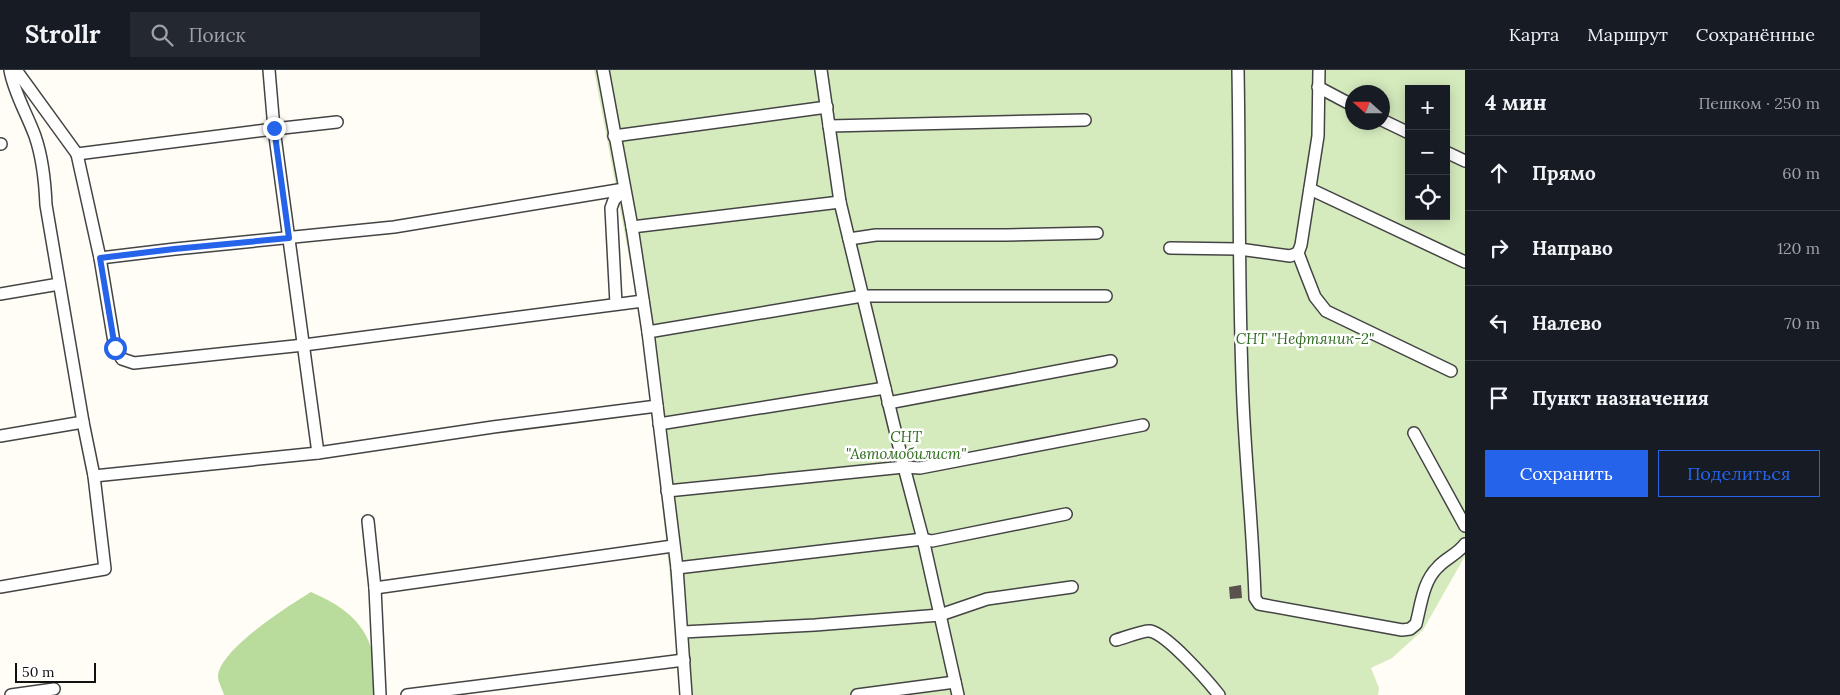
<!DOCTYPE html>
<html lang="ru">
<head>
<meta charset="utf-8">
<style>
  :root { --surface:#171b24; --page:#242831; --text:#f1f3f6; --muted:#9ea1a6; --line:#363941; --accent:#2563eb }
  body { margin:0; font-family:Lora,serif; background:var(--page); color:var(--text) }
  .controls { position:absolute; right:15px; top:15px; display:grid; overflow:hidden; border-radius:0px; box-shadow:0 2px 12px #0003 }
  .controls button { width:45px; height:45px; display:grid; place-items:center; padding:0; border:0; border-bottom:1px solid var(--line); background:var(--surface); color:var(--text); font:25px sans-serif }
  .compass { position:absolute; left:1345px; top:15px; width:45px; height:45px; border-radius:50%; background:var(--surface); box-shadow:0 2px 12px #0003; rotate:291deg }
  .scale { position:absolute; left:15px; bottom:12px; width:81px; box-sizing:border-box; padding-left:5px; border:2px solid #111; border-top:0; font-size:14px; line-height:18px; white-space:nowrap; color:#111; -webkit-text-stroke:4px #fff; paint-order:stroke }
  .stop { position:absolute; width:15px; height:15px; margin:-11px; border:4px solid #2563eb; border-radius:50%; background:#fff }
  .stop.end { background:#2563eb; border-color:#fff; box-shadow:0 1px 5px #0008 }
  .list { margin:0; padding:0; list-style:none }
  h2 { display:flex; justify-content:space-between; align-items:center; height:65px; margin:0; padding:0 20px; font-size:21px }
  h2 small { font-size:16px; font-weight:400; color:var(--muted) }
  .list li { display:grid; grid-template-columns:32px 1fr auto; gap:15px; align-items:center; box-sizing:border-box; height:75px; padding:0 20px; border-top:1px solid var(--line) }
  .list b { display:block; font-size:19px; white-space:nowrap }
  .list em { font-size:16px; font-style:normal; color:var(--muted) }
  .actions { display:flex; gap:10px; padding:15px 20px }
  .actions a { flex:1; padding:11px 0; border:1px solid var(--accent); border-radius:0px; text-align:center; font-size:18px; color:var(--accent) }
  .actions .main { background:var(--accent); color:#fff }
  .icon { flex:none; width:28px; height:28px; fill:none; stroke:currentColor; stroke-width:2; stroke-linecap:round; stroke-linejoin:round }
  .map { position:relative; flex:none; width:1465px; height:625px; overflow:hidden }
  header { display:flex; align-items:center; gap:30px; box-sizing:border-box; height:70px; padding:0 25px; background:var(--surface); border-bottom:1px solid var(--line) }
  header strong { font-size:24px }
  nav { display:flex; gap:28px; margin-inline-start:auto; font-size:18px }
  .search { width:350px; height:45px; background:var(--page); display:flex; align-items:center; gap:12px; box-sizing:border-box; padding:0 18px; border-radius:0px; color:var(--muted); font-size:19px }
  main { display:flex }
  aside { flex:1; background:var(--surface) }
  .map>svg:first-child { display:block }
  .green { fill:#d5ebbd; fill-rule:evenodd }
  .forest { fill:#b9dc9c }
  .building { fill:#5a524d }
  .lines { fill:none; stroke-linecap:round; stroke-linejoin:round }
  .minor-casing { stroke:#444; stroke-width:14 }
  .minor { stroke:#fff; stroke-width:11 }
  .route { stroke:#2563eb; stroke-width:6 }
  .labels { text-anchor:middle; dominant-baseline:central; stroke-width:5; stroke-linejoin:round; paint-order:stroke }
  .park-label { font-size:15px; font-style:italic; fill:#2f6b1f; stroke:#fff }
</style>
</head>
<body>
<header>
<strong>Strollr</strong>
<div class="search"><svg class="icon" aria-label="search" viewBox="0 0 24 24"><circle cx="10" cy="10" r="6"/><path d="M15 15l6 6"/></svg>Поиск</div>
<nav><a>Карта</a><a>Маршрут</a><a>Сохранённые</a></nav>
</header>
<main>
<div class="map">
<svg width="1465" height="625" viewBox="0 0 1465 625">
  <rect width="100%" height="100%" fill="#fffdf5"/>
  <path class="green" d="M594 0H1465V486L1423 560 1392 588 1371 598 1379 618 1378 625H681L680 599 643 261ZM1409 19H1446V146H1409ZM1352 22H1382V52H1352Z"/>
  <path class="forest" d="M311 522C343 536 368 553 374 590 376 601 374 614 375 625H224C223 620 218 612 218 607 218 580 290 535 311 522Z"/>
  <path class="building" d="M1241 515 1242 528 1230 529 1229 517Z"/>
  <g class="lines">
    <defs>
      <g id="minor">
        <path d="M16 0 77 84 274 59 337 52"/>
        <path d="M269 0 274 59 318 383"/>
        <path d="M603 0 632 157 648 262 677 498 686 625"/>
        <path d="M821 0 840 132 904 397 923 469 958 625"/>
        <path d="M1238 0C1240 111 1238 222 1243 332 1246 398 1253 463 1255 528L1259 534 1402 560 1410 559 1416 554C1421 535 1423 511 1438 497 1446 488 1458 484 1465 474"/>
        <path d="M1319 0 1318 66 1301 175 1298 183 1304 199 1315 227 1326 241 1451 301"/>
        <path d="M1318 17 1352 35"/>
        <path d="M1382 50 1409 63"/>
        <path d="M829 56 1085 50"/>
        <path d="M614 66 827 37"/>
        <path d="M0 74H1"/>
        <path d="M1446 82 1465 91"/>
        <path d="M77 84 100 188 115 278 122 289 134 293 304 275 643 231"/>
        <path d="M1310 119 1465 192"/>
        <path d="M632 157 840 132"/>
        <path d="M849 169 876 165H1006L1097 163"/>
        <path d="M1170 178 1239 179 1290 186 1298 183"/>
        <path d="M100 188 175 179 394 157 624 119"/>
        <path d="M0 224 59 214"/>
        <path d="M616 234 611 138 614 130 624 119"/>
        <path d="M648 262 862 226H1106"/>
        <path d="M888 333 1111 291"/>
        <path d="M659 354 885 318"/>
        <path d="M1414 363 1465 456"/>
        <path d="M0 366 83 352"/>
        <path d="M94 406 318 383 493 357 657 336"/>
        <path d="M667 421 904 397 920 398 1143 355"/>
        <path d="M368 451 375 518 380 625"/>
        <path d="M677 498 923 469 932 471 1066 444"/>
        <path d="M0 517 105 499 94 406 83 352 46 135C45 111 43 89 35 66 27 44 14 23 10 0"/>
        <path d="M375 518 673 476"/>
        <path d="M683 562 815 555 940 545 987 529 1072 517"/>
        <path d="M1116 570C1125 568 1143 560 1150 561 1167 564 1208 611 1219 625"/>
        <path d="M11 625 54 619"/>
        <path d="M407 625 684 590"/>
        <path d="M857 625 955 612"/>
      </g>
    </defs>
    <use href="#minor" class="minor-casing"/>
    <use href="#minor" class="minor"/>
  </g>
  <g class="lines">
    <path class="route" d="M115 278 100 188 174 179 289 168 274 58"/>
  </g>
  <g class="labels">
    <g class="park-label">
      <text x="1305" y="268">СНТ "Нефтяник-2"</text>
      <text x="906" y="366">СНТ<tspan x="906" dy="17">"Автомобилист"</tspan></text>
    </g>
  </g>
</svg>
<div class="controls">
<button>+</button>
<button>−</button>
<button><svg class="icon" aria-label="locate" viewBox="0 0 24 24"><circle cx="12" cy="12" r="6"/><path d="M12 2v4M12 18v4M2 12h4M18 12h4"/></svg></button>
</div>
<svg class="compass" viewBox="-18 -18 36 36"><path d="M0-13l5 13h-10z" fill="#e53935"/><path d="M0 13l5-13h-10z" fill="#9ea1a6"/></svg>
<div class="scale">50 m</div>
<div class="stop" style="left:115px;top:278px"></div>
<div class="stop end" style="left:274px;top:58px"></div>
</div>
<aside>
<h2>4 мин<small>Пешком · 250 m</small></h2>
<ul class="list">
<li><svg class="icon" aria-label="ahead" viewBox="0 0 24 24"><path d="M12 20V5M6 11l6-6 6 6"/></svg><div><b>Прямо</b></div><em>60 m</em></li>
<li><svg class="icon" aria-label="right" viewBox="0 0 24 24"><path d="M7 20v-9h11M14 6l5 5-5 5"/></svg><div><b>Направо</b></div><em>120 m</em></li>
<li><svg class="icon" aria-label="left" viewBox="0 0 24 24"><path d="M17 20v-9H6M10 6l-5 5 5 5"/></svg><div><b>Налево</b></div><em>70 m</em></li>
<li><svg class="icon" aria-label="arrive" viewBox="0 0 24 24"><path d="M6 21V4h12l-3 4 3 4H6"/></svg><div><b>Пункт назначения</b></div></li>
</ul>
<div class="actions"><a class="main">Сохранить</a><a>Поделиться</a></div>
</aside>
</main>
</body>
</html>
